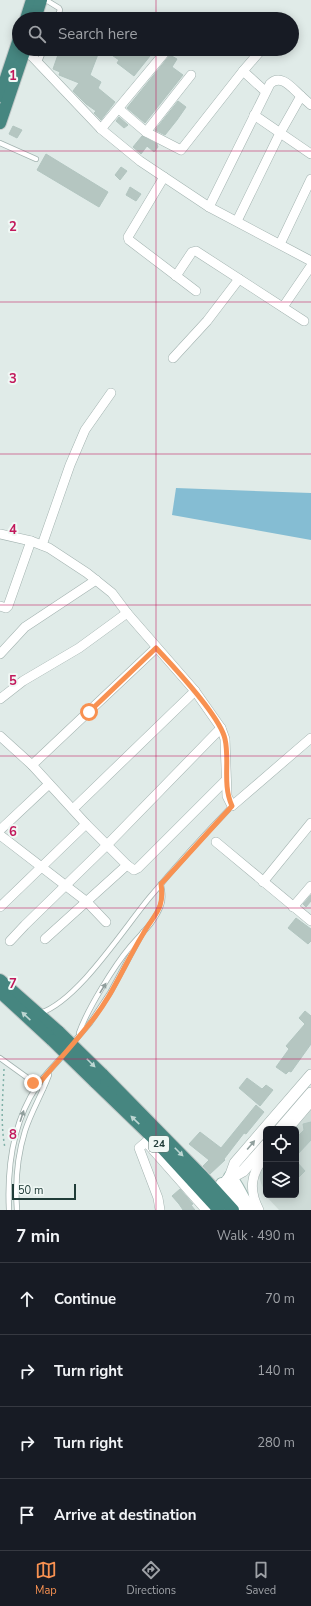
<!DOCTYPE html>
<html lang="en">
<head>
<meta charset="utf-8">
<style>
  :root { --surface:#171b24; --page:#20242c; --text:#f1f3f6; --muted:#9ea1a6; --line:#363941; --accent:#f89151 }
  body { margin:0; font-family:"Nunito Sans",sans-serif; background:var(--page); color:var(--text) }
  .controls { position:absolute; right:12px; bottom:12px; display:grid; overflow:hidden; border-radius:6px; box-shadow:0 2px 10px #0003 }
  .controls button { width:36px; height:36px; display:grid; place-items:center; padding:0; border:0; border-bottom:1px solid var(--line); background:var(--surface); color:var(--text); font:20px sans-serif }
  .scale { position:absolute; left:12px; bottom:10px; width:64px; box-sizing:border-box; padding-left:4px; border:2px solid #203c38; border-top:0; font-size:11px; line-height:14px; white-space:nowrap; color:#203c38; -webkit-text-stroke:3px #f0f8f5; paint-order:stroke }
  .stop { position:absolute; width:12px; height:12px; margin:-9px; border:3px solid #f89151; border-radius:50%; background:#fff }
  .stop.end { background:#f89151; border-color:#fff; box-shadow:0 1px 4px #0008 }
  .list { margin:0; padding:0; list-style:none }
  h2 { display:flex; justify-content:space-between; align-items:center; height:52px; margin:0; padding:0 16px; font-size:17px }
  h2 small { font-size:13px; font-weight:400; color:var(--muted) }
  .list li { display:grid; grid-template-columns:26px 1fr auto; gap:12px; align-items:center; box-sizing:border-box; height:72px; padding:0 16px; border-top:1px solid var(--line) }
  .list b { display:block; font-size:15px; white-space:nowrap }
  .list em { font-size:13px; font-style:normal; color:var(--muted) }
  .icon { flex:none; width:22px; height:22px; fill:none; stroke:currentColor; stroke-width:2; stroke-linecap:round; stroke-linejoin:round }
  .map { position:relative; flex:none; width:311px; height:1210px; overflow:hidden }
  .search { position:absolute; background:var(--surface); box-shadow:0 2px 10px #0003; left:12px; right:12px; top:12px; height:44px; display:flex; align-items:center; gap:10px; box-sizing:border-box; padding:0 14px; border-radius:22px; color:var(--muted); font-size:15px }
  .sheet { height:340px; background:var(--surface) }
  nav { display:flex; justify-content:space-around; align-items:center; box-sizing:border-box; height:56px; border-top:1px solid var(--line); background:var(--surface); font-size:11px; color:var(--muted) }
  nav a { display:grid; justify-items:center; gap:2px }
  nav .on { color:var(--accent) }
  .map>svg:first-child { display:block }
  .built { fill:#cedbd7 }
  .water { fill:#85bdd3 }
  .building { fill:#b5c6c1; stroke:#b2c5c0 }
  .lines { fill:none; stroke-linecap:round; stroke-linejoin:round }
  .service-casing { stroke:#a3b3b0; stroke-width:6 }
  .minor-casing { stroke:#a3b3b0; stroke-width:10 }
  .tertiary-casing { stroke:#a3b3b0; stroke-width:12 }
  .secondary-casing { stroke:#9eb8b2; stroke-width:14 }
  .trunk-casing { stroke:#c1c8c7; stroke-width:14 }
  .path { stroke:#7fb0a7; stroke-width:1.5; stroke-dasharray:2 3; stroke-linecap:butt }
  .service { stroke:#fff; stroke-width:4.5 }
  .minor { stroke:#fff; stroke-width:9 }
  .tertiary { stroke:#fff; stroke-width:11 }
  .secondary { stroke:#fff; stroke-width:12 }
  .trunk { stroke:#468680; stroke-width:12 }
  .trunk-bridge-casing { stroke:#c1c8c7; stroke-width:14; stroke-linecap:butt }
  .trunk-bridge { stroke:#468680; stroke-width:12 }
  .oneway { fill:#909e9c }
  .oneway2 { fill:#bdd6d2 }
  .route { stroke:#f89151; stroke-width:5 }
  .grid { fill:none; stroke:#c2185b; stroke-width:1; stroke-opacity:0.55 }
  .labels { text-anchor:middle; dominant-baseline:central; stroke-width:4; stroke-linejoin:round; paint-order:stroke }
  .shield { fill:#f0f8f5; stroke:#5e7471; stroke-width:1 }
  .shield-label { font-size:10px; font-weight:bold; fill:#203c38 }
  .grid-label { font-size:13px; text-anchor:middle; font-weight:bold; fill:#c2185b; stroke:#f0f8f5; stroke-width:4; stroke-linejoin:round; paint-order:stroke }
</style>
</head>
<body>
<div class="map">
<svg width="311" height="1210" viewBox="0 0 311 1210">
  <rect width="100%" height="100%" fill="#e0ebe8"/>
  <path class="built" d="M311 1109V1210H279L267 1197 261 1183 259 1176 261 1168 266 1161V1195H296V1129H292Z"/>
  <path class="water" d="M176 488 311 493V540L172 515Z"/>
  <g class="building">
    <path d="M60 49H100L90 75 101 82 98 88 115 102 101 120 94 113 96 111 86 104 73 91 79 83 59 75 60 72 53 69Z"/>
    <path d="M103 49H142L150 56 134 76 117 63 119 60Z"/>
    <path d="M170 55 177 59 172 67 183 75 145 123 127 108Z"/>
    <path d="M178 101 186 107 177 120 165 135 155 130Z"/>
    <path d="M119 117 128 125 124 128 116 121Z"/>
    <path d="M13 126 22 130 17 138 9 134Z"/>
    <path d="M142 136 157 144 158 147 154 152 147 146 141 154 133 147Z"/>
    <path d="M46 154 108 192 99 207 37 170Z"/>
    <path d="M121 167 127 171 120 180 115 175Z"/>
    <path d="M130 187 141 194 136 201 126 195Z"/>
    <path d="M311 895V901L306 907 303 904Z"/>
    <path d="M296 918 311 929V941L308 944 288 928Z"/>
    <path d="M305 1011 311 1016V1044L291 1072 289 1071 286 1074 276 1067 289 1049 286 1046 305 1024 299 1018Z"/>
    <path d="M247 1078 262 1089 266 1085 273 1090 260 1106 239 1088Z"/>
    <path d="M256 1105 264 1112 246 1134 244 1133 224 1159 225 1160 210 1174 203 1166 209 1160 189 1144 200 1132 221 1148Z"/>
    <path d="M311 1122V1140L296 1156V1138L304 1130 303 1124Z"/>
    <path d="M296 1161 305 1171 296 1180Z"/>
    <path d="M180 1189 193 1204 191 1205 195 1210H183L179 1204 172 1196Z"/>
  </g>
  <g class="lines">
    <defs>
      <g id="service">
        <path d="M46 0 59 8 60 10 56 19"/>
        <path d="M39 62 44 49"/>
        <path d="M0 143 36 159"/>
        <path d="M40 1013C78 1001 124 928 150 897 176 866 204 835 232 806"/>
        <path d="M79 1033C87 1010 114 966 130 947 141 934 155 922 161 905 164 898 162 892 161 884"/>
        <path d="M72 1044 90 1023 110 993 143 932"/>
        <path d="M0 1058 43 1089"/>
        <path d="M9 1210C7 1168 13 1122 37 1086 45 1074 56 1064 65 1053"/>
        <path d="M17 1210C15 1183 17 1157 25 1131 31 1112 42 1094 49 1075"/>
      </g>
      <g id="minor">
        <path d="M25 49 101 129 140 161 209 207 311 261"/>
        <path d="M243 71 265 91"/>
        <path d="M119 109 146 132 181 150 243 71 262 49"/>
        <path d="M254 115 311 154"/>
        <path d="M101 129 166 51"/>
        <path d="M146 132 191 75"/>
        <path d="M164 177 128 237 129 240 196 291"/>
        <path d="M209 207 270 84C281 73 292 88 301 96"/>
        <path d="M237 221 280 133 301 96 311 105"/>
        <path d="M280 244 311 179"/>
        <path d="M176 276 192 252 196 251 304 321"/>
        <path d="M283 307 311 266"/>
        <path d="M173 358 207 321 239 279"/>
        <path d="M0 534 31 541 49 548 87 573 112 593 127 613 195 691 221 728 225 739 227 796 232 806 311 738"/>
        <path d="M42 545 70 465 85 430 111 393"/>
        <path d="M0 606 6 608 8 606 31 541"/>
        <path d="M0 654 25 627 96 580"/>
        <path d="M0 699 23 681 79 648 127 613"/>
        <path d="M0 736 32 765 86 824 127 865 45 939"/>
        <path d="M32 765 156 648"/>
        <path d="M73 809 195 691"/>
        <path d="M0 830 49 784"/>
        <path d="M0 835 87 902 106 922"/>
        <path d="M216 842 311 921"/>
        <path d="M127 865 134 870 138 868 226 780"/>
        <path d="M263 882 311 823"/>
        <path d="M0 907 86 824"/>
        <path d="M293 907 311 886"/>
        <path d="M10 941 25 925 107 845 221 728"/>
        <path d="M288 1129 311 1102"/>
        <path d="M160 1210 158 1198 139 1148 146 1142 206 1210"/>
        <path d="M259 1210C248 1189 251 1173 266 1155"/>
      </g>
      <g id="tertiary">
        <path d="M280 1129 311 1093"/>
        <path d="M230 1177 235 1163 311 1075"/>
        <path d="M227 1180 243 1171 266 1145"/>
      </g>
      <g id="secondary">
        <path d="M230 1177C242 1190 240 1202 256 1210"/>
        <path d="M222 1184 242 1209"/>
      </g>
      <g id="trunk">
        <path d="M26 19 32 0"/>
        <path d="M35 19 41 0"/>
        <path d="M0 96 19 39"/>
        <path d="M0 123 25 49"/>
        <path d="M0 980 59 1032"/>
        <path d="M0 992 52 1040"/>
        <path d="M102 1074 203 1177 233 1210"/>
        <path d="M95 1082 153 1138 219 1210"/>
      </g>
    </defs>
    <use href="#service" class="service-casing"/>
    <use href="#minor" class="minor-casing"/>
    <use href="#tertiary" class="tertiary-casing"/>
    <use href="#secondary" class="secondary-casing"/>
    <use href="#trunk" class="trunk-casing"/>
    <path class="path" d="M4 1069C3 1096 0 1122 5 1148"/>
    <use href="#service" class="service"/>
    <use href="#minor" class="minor"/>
    <use href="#tertiary" class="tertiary"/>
    <use href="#secondary" class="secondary"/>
    <use href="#trunk" class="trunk"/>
    <defs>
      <g id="trunk-bridge">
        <path d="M59 1032 102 1074"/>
        <path d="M52 1040 95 1082"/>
      </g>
    </defs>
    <use href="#trunk-bridge" class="trunk-bridge-casing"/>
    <use href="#trunk-bridge" class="trunk-bridge"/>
  </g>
  <defs><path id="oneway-solid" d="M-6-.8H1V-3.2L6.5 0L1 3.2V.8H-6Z"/></defs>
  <g class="oneway">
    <use href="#oneway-solid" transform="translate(103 988) rotate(-58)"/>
    <use href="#oneway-solid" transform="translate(22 1116) rotate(-72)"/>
    <use href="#oneway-solid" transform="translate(251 1145) rotate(-50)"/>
  </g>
  <g class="oneway2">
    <use href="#oneway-solid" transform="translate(26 1016) rotate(-137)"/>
    <use href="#oneway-solid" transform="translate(91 1063) rotate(45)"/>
    <use href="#oneway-solid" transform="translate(135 1120) rotate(-136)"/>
    <use href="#oneway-solid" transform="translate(179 1152) rotate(45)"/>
  </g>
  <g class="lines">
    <path class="route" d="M33 1083 37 1086C54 1065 73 1045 90 1023 112 997 125 963 143 934 154 914 165 910 161 884L232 806C222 784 230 761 225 739 220 716 173 666 156 648L89 712"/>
  </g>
  <path class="grid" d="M156 0V19M156 49V1210M0 151H311M0 302H311M0 454H311M0 605H311M0 756H311M0 908H311M0 1059H311"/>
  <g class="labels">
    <rect class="shield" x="149" y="1136" width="20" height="16" rx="3"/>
    <g class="shield-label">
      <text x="159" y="1144">24</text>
    </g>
  </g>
  <g class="grid-label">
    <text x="13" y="80">1</text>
    <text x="13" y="231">2</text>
    <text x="13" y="383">3</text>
    <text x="13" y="534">4</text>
    <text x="13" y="685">5</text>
    <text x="13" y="836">6</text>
    <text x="13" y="988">7</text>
    <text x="13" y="1139">8</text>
  </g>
</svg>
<div class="controls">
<button><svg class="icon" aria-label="locate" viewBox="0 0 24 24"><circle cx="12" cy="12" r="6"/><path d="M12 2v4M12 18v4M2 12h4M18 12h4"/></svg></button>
<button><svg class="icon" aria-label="layers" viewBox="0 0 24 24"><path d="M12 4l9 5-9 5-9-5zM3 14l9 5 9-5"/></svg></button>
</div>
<div class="scale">50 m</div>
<div class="stop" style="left:89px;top:712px"></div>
<div class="stop end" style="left:33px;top:1083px"></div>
<div class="search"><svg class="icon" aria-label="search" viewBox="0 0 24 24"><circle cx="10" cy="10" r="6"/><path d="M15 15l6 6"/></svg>Search here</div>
</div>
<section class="sheet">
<h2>7 min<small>Walk · 490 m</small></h2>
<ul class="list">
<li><svg class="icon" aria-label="ahead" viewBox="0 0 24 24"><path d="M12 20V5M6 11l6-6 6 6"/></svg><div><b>Continue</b></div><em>70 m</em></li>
<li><svg class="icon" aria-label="right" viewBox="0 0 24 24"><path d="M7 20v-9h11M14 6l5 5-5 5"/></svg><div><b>Turn right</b></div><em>140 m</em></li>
<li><svg class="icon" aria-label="right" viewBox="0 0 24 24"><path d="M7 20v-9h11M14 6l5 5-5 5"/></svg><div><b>Turn right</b></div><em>280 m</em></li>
<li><svg class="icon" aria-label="arrive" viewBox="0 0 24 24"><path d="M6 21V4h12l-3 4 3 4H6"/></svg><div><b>Arrive at destination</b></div></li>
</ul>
</section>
<nav>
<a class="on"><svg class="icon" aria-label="map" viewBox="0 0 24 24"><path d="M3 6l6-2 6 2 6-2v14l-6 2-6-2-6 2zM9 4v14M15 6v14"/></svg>Map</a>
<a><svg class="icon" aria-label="directions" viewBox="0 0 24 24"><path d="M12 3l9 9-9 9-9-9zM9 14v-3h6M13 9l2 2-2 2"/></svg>Directions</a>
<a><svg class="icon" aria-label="saved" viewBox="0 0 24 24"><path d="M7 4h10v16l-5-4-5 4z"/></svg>Saved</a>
</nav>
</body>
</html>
